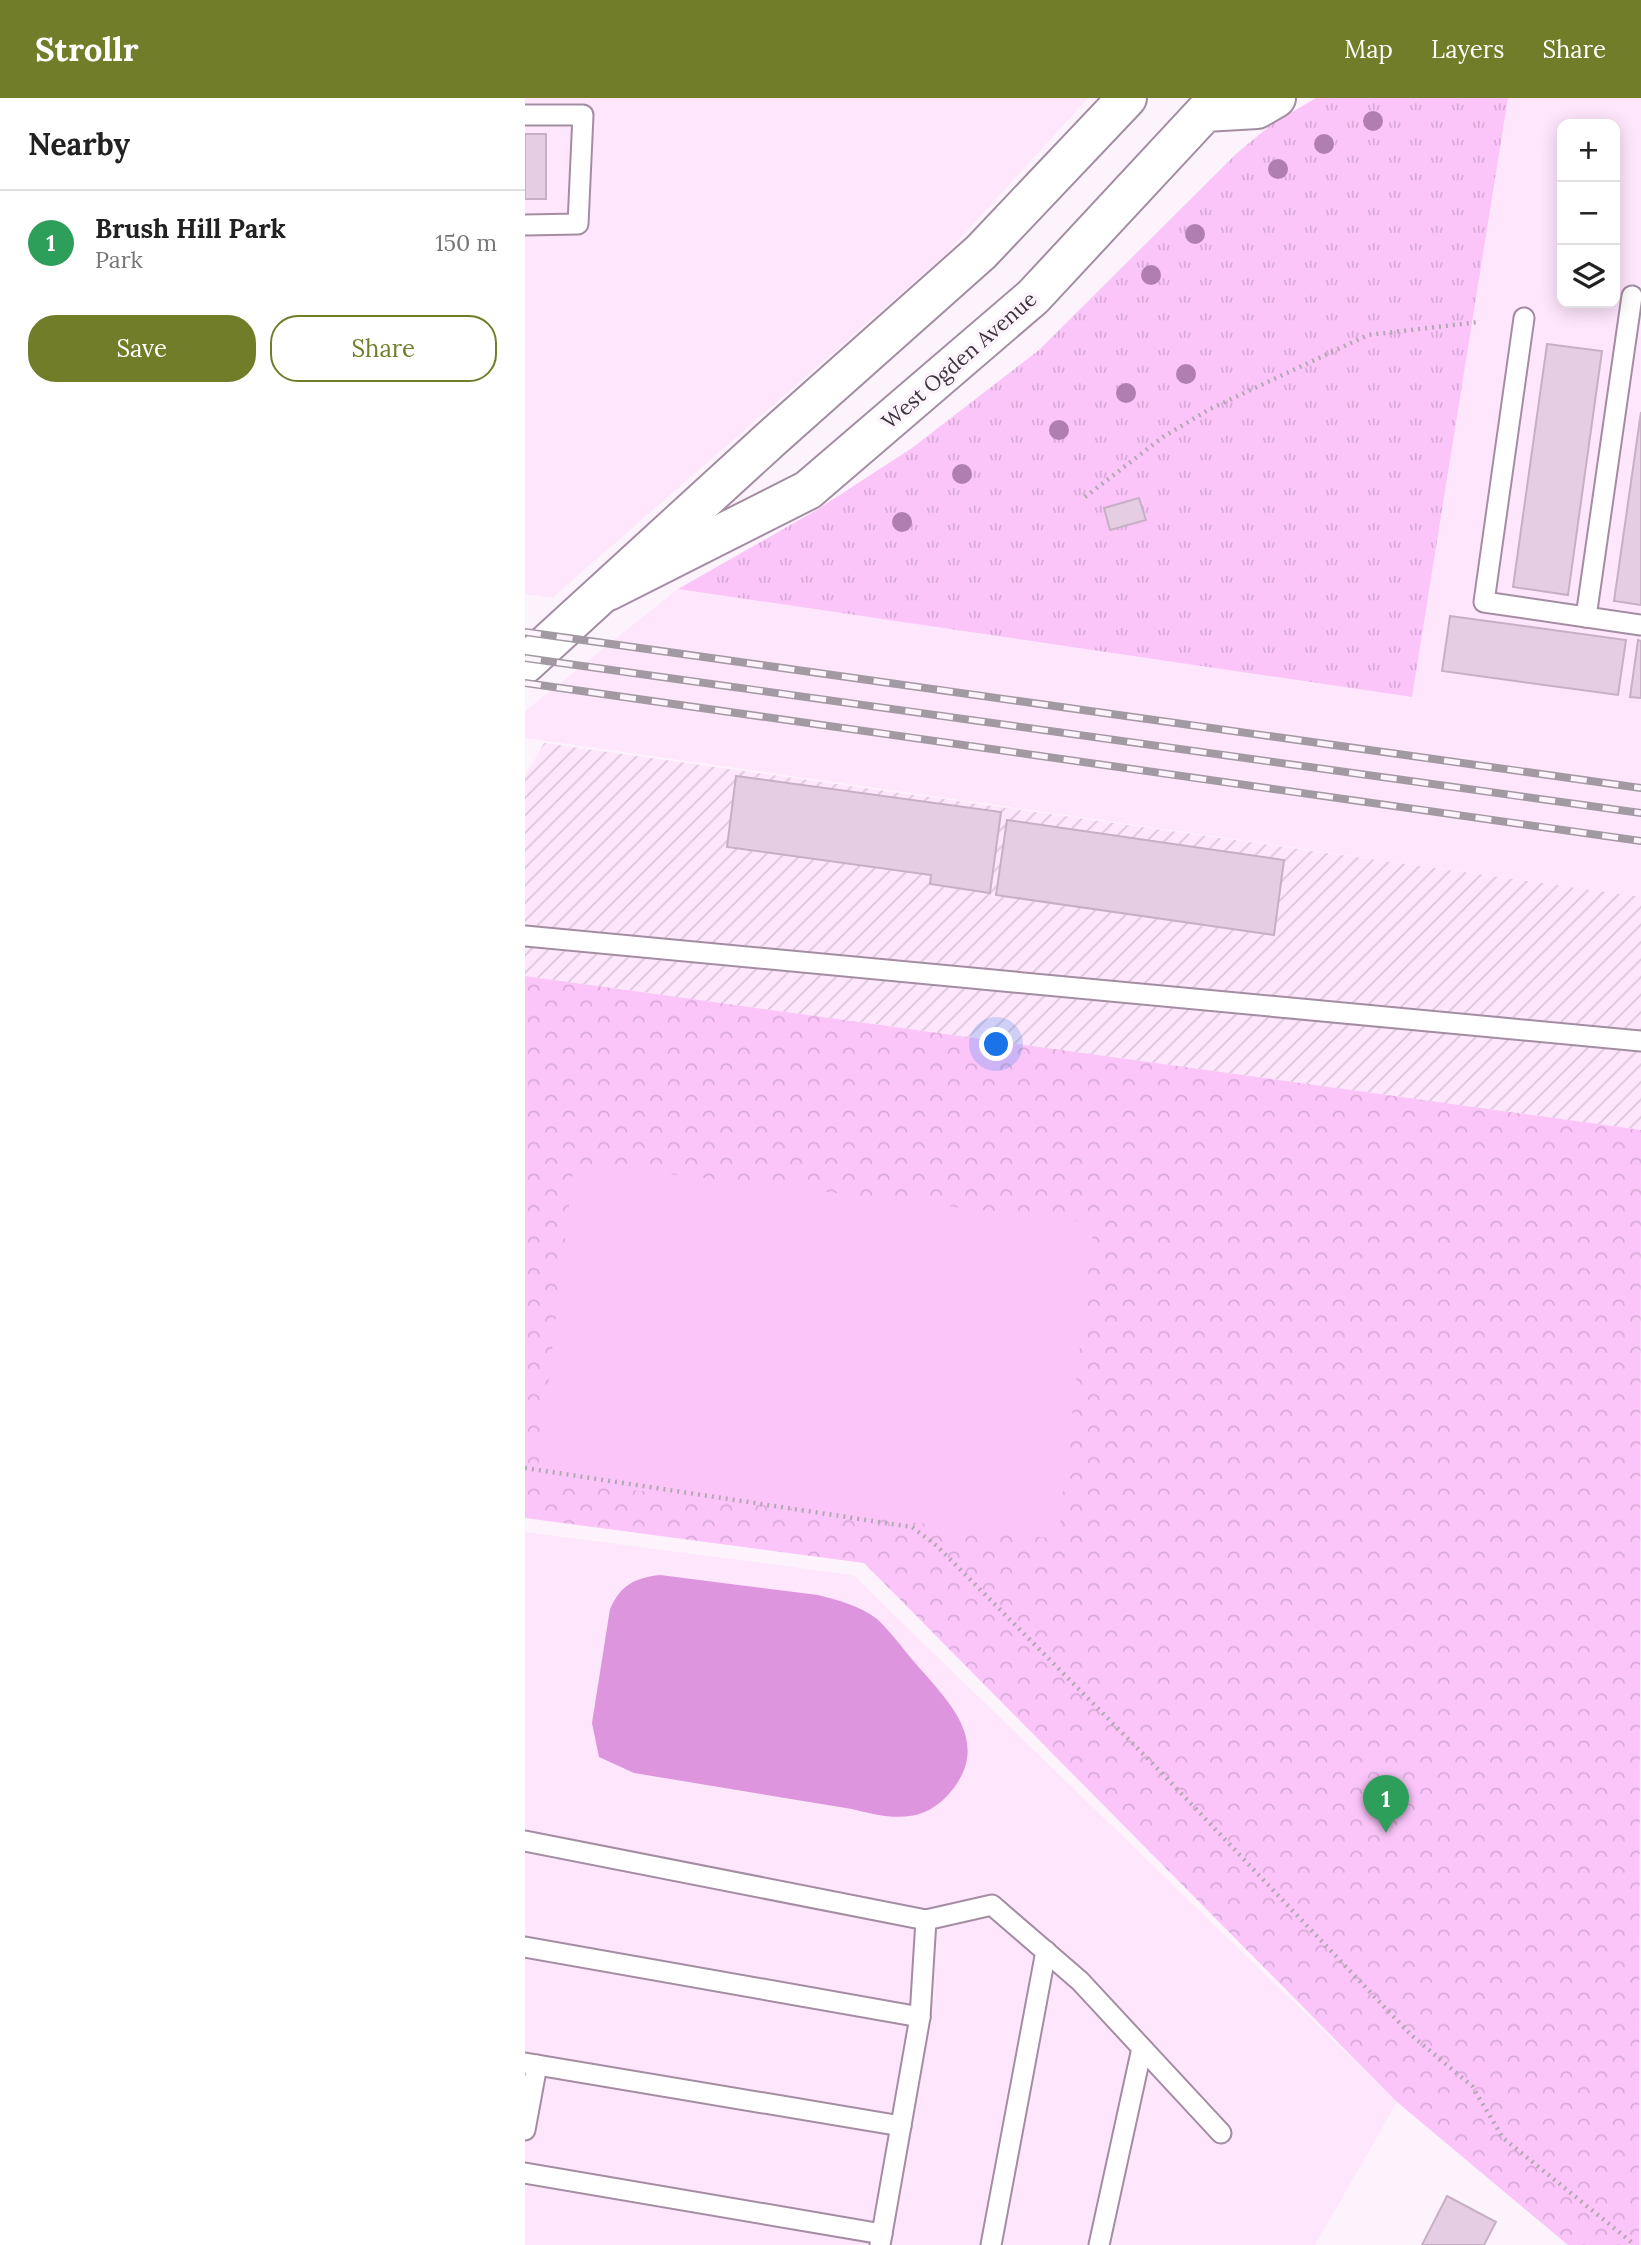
<!DOCTYPE html>
<html lang="en">
<head>
<meta charset="utf-8">
<style>
  :root { --surface:#fff; --page:#f6f6f6; --text:#222; --muted:#767676; --line:#e0e0e0; --accent:#717d29 }
  body { margin:0; font-family:Lora,serif; background:var(--page); color:var(--text) }
  .controls { position:absolute; right:21px; top:21px; display:grid; overflow:hidden; border-radius:14px; box-shadow:0 4px 18px #0003 }
  .controls button { width:63px; height:63px; display:grid; place-items:center; padding:0; border:0; border-bottom:2px solid var(--line); background:var(--surface); color:var(--text); font:35px sans-serif }
  .you { position:absolute; left:472px; top:947px; width:24px; height:24px; margin:-18px; border:5px solid #fff; border-radius:50%; background:#1a73e8; box-shadow:0 0 0 10px #1a73e833 }
  .badge { display:grid; place-items:center; width:46px; height:46px; border-radius:50%; background:var(--accent); color:#fff; font-size:23px; font-weight:700 }
  .pin { position:absolute; translate:-50% -58px; filter:drop-shadow(0 2px 4px #0008) }
  .pin::after { content:''; position:absolute; top:37px; width:24px; height:21px; background:inherit; clip-path:polygon(0 0,100% 0,50% 100%) }
  .list { margin:0; padding:0; list-style:none }
  h2 { display:flex; justify-content:space-between; align-items:center; height:91px; margin:0; padding:0 28px; font-size:30px }
  h2 small { font-size:23px; font-weight:400; color:var(--muted) }
  .list li { display:grid; grid-template-columns:46px 1fr auto; gap:21px; align-items:center; box-sizing:border-box; height:105px; padding:0 28px; border-top:2px solid var(--line) }
  .list b { display:block; font-size:26px; white-space:nowrap }
  .list p { margin:0; font-size:23px; white-space:nowrap; color:var(--muted) }
  .list em { font-size:23px; font-style:normal; color:var(--muted) }
  .actions { display:flex; gap:14px; padding:21px 28px }
  .actions a { flex:1; padding:16px 0; border:2px solid var(--accent); border-radius:28px; text-align:center; font-size:24px; color:var(--accent) }
  .actions .main { background:var(--accent); color:#fff }
  .icon { flex:none; width:38px; height:38px; fill:none; stroke:currentColor; stroke-width:2; stroke-linecap:round; stroke-linejoin:round }
  .map { position:relative; flex:none; width:1116px; height:2147px; overflow:hidden }
  header { display:flex; align-items:center; gap:42px; box-sizing:border-box; height:98px; padding:0 35px; background:var(--accent); color:#fff }
  header strong { font-size:33px }
  nav { display:flex; gap:38px; margin-inline-start:auto; font-size:24px }
  main { display:flex }
  aside { flex:1; background:var(--surface) }
  .map>svg:first-child { display:block }
  .built { fill:#fee6fd; fill-rule:evenodd }
  .industrial { fill:url(#industrial-furrows) }
  .grass { fill:url(#grass-tufts) }
  .park { fill:url(#park-crowns) }
  .garden { fill:#fbc5fa }
  .water { fill:#dd95dd }
  .building { fill:#e5cde4; stroke:#c7b0c6; stroke-width:2 }
  .lines { fill:none; stroke-linecap:round; stroke-linejoin:round }
  .service-casing { stroke:#a48da3; stroke-width:23 }
  .primary-casing { stroke:#a48da3; stroke-width:42 }
  .path { stroke:#b3a9b3; stroke-width:4.5; stroke-dasharray:2 5; stroke-linecap:butt }
  .service { stroke:#fff; stroke-width:19 }
  .primary { stroke:#fff; stroke-width:38 }
  .rail-casing { stroke:#a399a3; stroke-width:8 }
  .rail { stroke:#fdf3fd; stroke-width:5; stroke-dasharray:16; stroke-linecap:butt }
  .tree { fill:#b17eb2 }
  .labels { text-anchor:middle; dominant-baseline:central; stroke-width:7; stroke-linejoin:round; paint-order:stroke }
  .street-label { font-size:21px; fill:#3e343d; stroke:#fdf3fd }
</style>
</head>
<body>
<header>
<strong>Strollr</strong>
<nav><a>Map</a><a>Layers</a><a>Share</a></nav>
</header>
<main>
<aside>
<h2>Nearby<small></small></h2>
<ul class="list">
<li><span class="badge" style="background:#2e9e5b">1</span><div><b>Brush Hill Park</b><p>Park</p></div><em>150 m</em></li>
</ul>
<div class="actions"><a class="main">Save</a><a>Share</a></div>
</aside>
<div class="map">
<svg width="1116" height="2147" viewBox="0 0 1116 2147">
  <defs>
    <pattern id="industrial-furrows" width="10" height="10" patternUnits="userSpaceOnUse" patternTransform="scale(1.75)"><rect width="10" height="10" fill="#fee6fd"/><path d="M-1 1l2-2M0 10L10 0M9 11l2-2" fill="none" stroke="#dbc6da"/></pattern>
    <pattern id="grass-tufts" width="24" height="20" patternUnits="userSpaceOnUse" patternTransform="scale(1.75)"><rect width="24" height="20" fill="#fbc5fa"/><path d="M3 7l-1-3M5 7V3M7 7l1-3M15 17l-1-3M17 17v-4M19 17l1-3" fill="none" stroke="#d8aad7"/></pattern>
    <pattern id="park-crowns" width="20" height="18" patternUnits="userSpaceOnUse" patternTransform="scale(1.75)"><rect width="20" height="18" fill="#fbc5fa"/><path d="M2 6a3 3 0 1 1 6 0M12 15a3 3 0 1 1 6 0" fill="none" stroke="#d8aad7"/></pattern>
  </defs>
  <rect width="100%" height="100%" fill="#fdf3fd"/>
  <g class="built">
    <path d="M0 0H563L420 157 27 500 0 496Z"/>
    <path d="M983 0H1116V799L0 640V613L153 491 887 599ZM1037 26H1090V205H1037Z"/>
    <path d="M0 1434 328 1477 872 2004 790 2147H0Z"/>
  </g>
  <path class="industrial" d="M19 645 1116 799V1032L0 878V679Z"/>
  <path class="grass" d="M791 0H983L887 599 153 491 290 413 387 350 514 252 712 55 747 26Z"/>
  <path class="park" d="M0 878 1116 1032 1114 2147H1043L872 2004 339 1465 0 1420Z"/>
  <path class="garden" d="M49 1065 569 1125 533 1441 12 1381Z"/>
  <path class="water" d="M135 1477 293 1497C312 1502 336 1508 352 1521 366 1534 378 1551 391 1566 426 1606 469 1647 422 1698 395 1727 362 1720 327 1711L109 1675 74 1659 67 1625 85 1511C96 1487 109 1480 135 1477Z"/>
  <g class="building">
    <rect x="0" y="36" width="21" height="65"/>
    <path d="M1022 246 1077 253 1043 497 988 489Z"/>
    <path d="M1116 314V507L1089 503Z"/>
    <path d="M614 400 621 422 585 432 579 410Z"/>
    <path d="M925 518 1101 542 1093 597 917 573Z"/>
    <path d="M1113 542 1116 543V600L1105 599Z"/>
    <path d="M211 678 476 714 465 795 405 786 406 777 202 749Z"/>
    <path d="M482 722 759 762 749 837 471 797Z"/>
    <path d="M922 2098 971 2124 959 2147H897Z"/>
  </g>
  <g class="lines">
    <defs>
      <g id="service">
        <path d="M0 17H58L53 126 0 127"/>
        <path d="M999 220 959 504 1116 527"/>
        <path d="M1061 519 1107 198"/>
        <path d="M0 838 1116 943"/>
        <path d="M0 1743 401 1822 467 1807 555 1883 696 2035"/>
        <path d="M0 1849 395 1919 401 1822"/>
        <path d="M0 1965 12 1967 0 2032"/>
        <path d="M12 1967 376 2028"/>
        <path d="M0 2075 357 2136"/>
        <path d="M355 2147 395 1919"/>
        <path d="M466 2147 521 1853"/>
        <path d="M574 2147 617 1950"/>
      </g>
      <g id="primary">
        <path d="M83 493 283 392 508 199 680 14 732 11 751 0"/>
        <path d="M0 566 247 340 456 154 602 0"/>
      </g>
    </defs>
    <use href="#service" class="service-casing"/>
    <use href="#primary" class="primary-casing"/>
    <g class="path">
      <path d="M560 399 638 339 685 311 843 237 954 224"/>
      <path d="M0 1370 387 1429 412 1448 631 1669 886 1937 947 1988 978 2040 1110 2147"/>
    </g>
    <use href="#service" class="service"/>
    <use href="#primary" class="primary"/>
    <defs>
      <g id="rail">
        <path d="M0 534 1116 690"/>
        <path d="M0 560 1116 715"/>
        <path d="M0 585 1116 743"/>
      </g>
    </defs>
    <use href="#rail" class="rail-casing"/>
    <use href="#rail" class="rail"/>
  </g>
  <g class="tree">
    <circle cx="848" cy="23" r="10"/>
    <circle cx="799" cy="46" r="10"/>
    <circle cx="753" cy="71" r="10"/>
    <circle cx="670" cy="136" r="10"/>
    <circle cx="626" cy="177" r="10"/>
    <circle cx="661" cy="276" r="10"/>
    <circle cx="601" cy="295" r="10"/>
    <circle cx="534" cy="332" r="10"/>
    <circle cx="437" cy="376" r="10"/>
    <circle cx="377" cy="424" r="10"/>
  </g>
  <g class="labels">
    <g class="street-label">
      <text transform="translate(434 262) rotate(-41)">West Ogden Avenue</text>
    </g>
  </g>
</svg>
<div class="controls">
<button>+</button>
<button>−</button>
<button><svg class="icon" aria-label="layers" viewBox="0 0 24 24"><path d="M12 4l9 5-9 5-9-5zM3 14l9 5 9-5"/></svg></button>
</div>
<div class="you"></div>
<div class="pin badge" style="left:861px;top:1735px;background:#2e9e5b">1</div>
</div>
</main>
</body>
</html>
